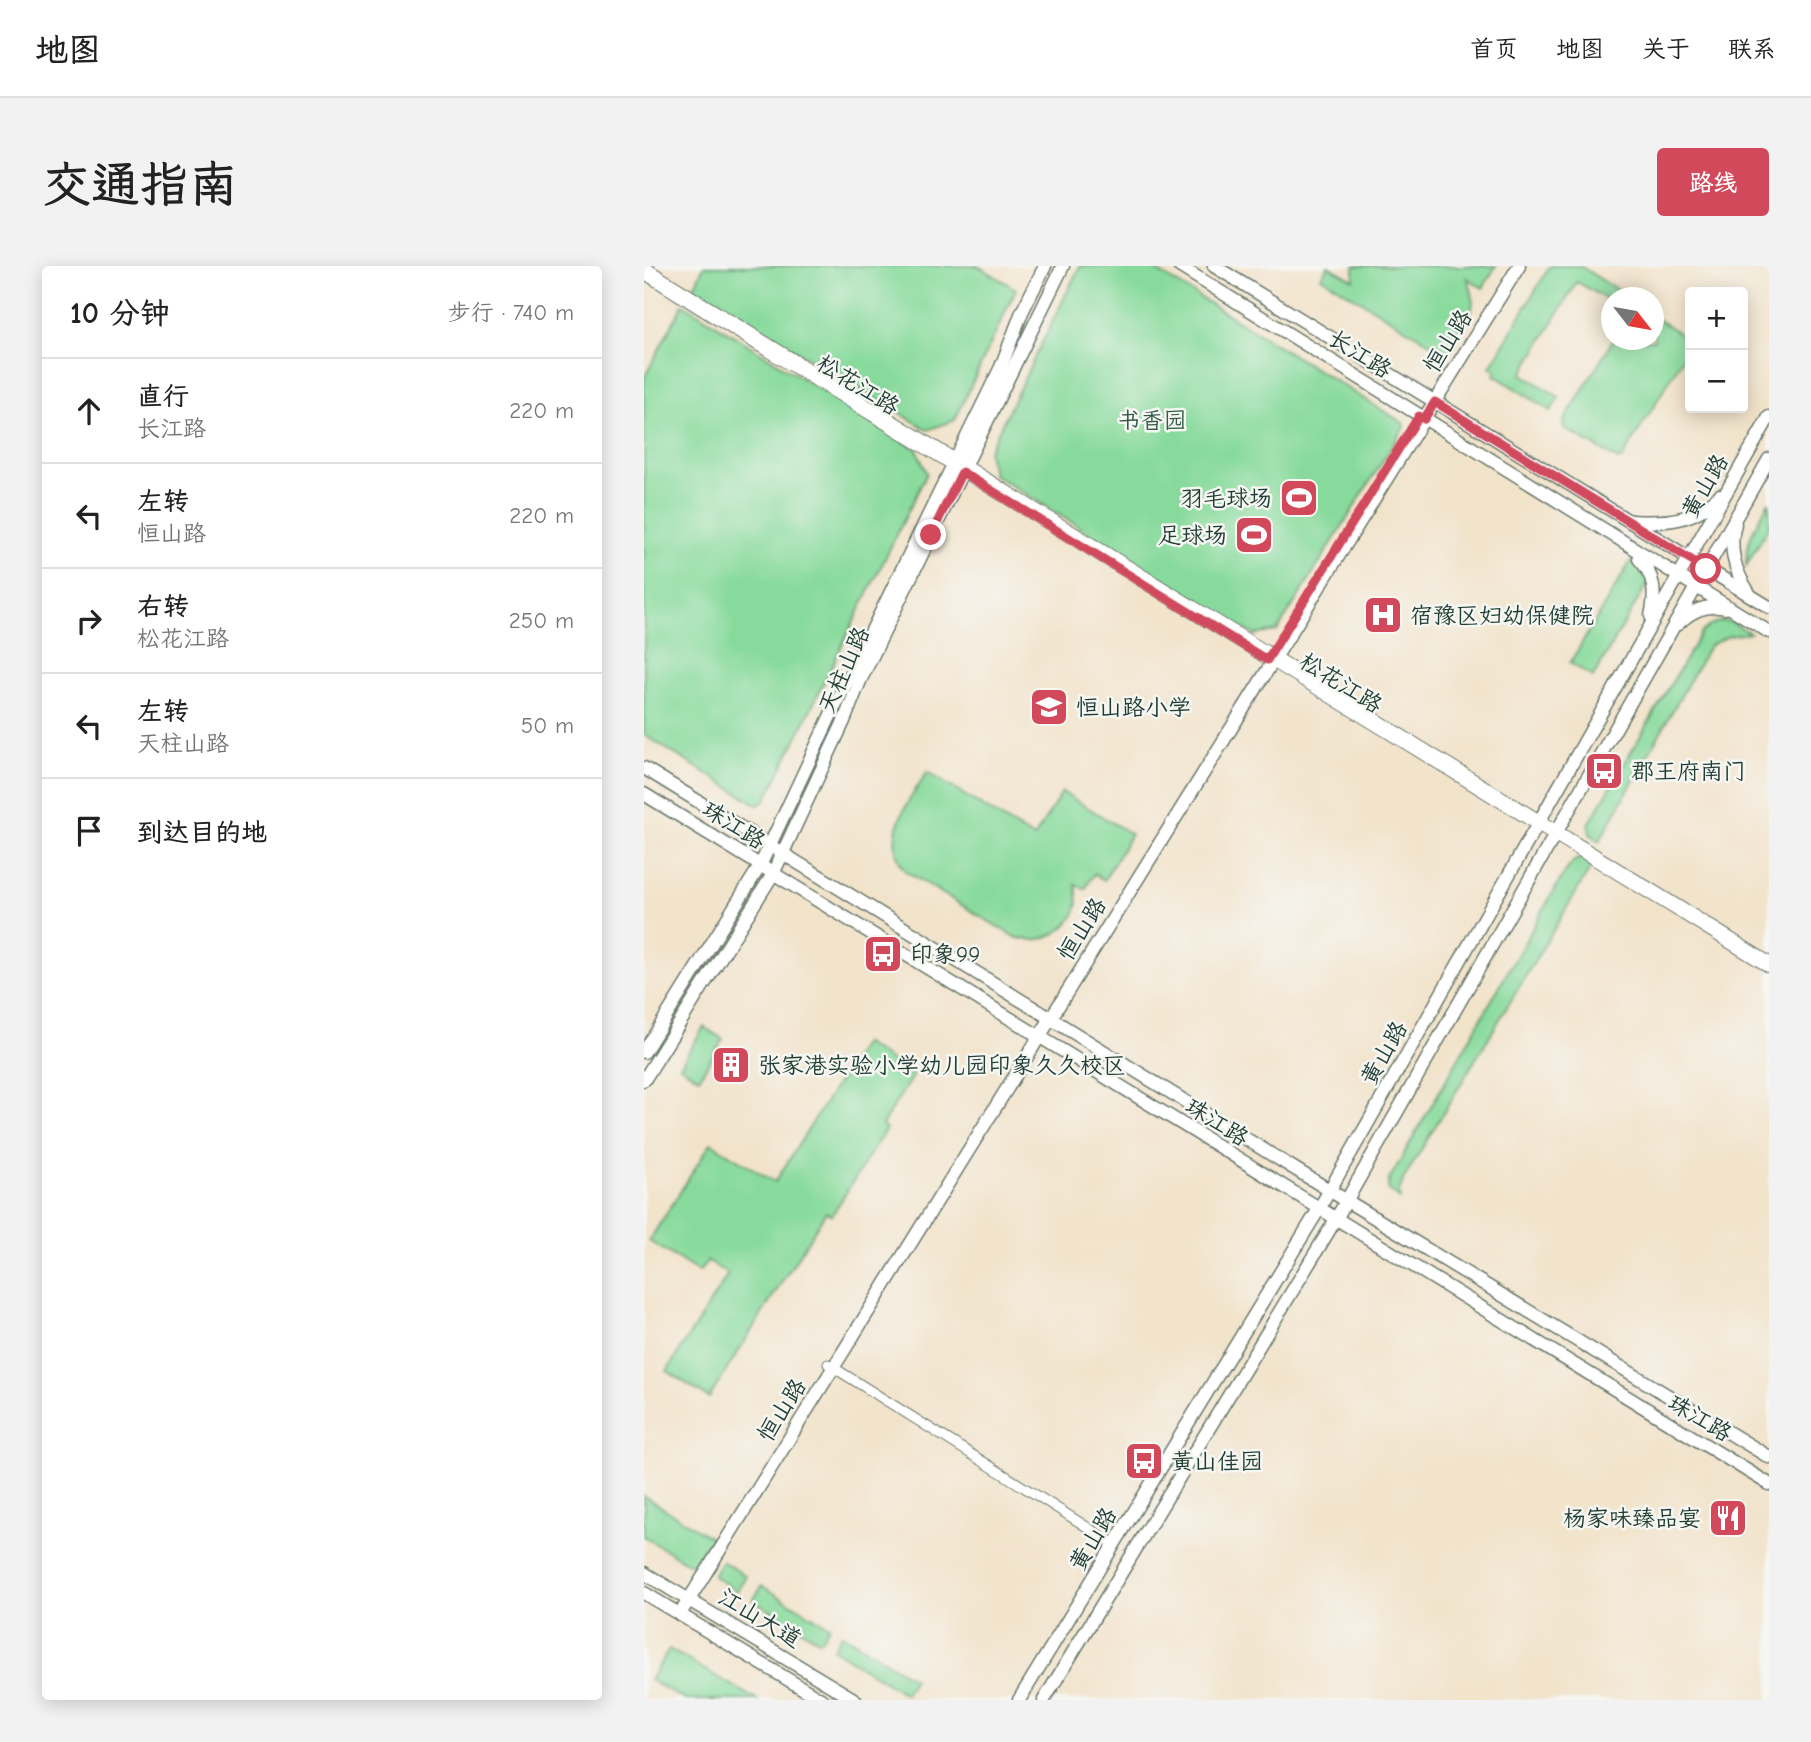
<!DOCTYPE html>
<html lang="zh">
<head>
<meta charset="utf-8">
<style>
  :root { --surface:#fff; --page:#f2f2f2; --text:#222; --muted:#767676; --line:#e0e0e0; --accent:#d1495b }
  body { margin:0; font-family:"Comic Neue","LXGW WenKai TC",sans-serif; background:var(--page); color:var(--text) }
  .controls { position:absolute; right:21px; top:21px; display:grid; overflow:hidden; border-radius:7px; box-shadow:0 4px 18px #0003 }
  .controls button { width:63px; height:63px; display:grid; place-items:center; padding:0; border:0; border-bottom:2px solid var(--line); background:var(--surface); color:var(--text); font:35px sans-serif }
  .compass { position:absolute; left:957px; top:21px; width:63px; height:63px; border-radius:50%; background:var(--surface); box-shadow:0 4px 18px #0003; rotate:121deg }
  .stop { position:absolute; width:21px; height:21px; margin:-16px; border:5px solid #d1495b; border-radius:50%; background:#fff }
  .stop.end { background:#d1495b; border-color:#fff; box-shadow:0 2px 7px #0008 }
  .list { margin:0; padding:0; list-style:none }
  h2 { display:flex; justify-content:space-between; align-items:center; height:91px; margin:0; padding:0 28px; font-size:30px }
  h2 small { font-size:23px; font-weight:400; color:var(--muted) }
  .list li { display:grid; grid-template-columns:46px 1fr auto; gap:21px; align-items:center; box-sizing:border-box; height:105px; padding:0 28px; border-top:2px solid var(--line) }
  .list b { display:block; font-size:26px; white-space:nowrap }
  .list p { margin:0; font-size:23px; white-space:nowrap; color:var(--muted) }
  .list em { font-size:23px; font-style:normal; color:var(--muted) }
  .icon { flex:none; width:38px; height:38px; fill:none; stroke:currentColor; stroke-width:2; stroke-linecap:round; stroke-linejoin:round }
  .map { position:relative; flex:none; width:1125px; height:1434px; overflow:hidden; border-radius:7px }
  header { display:flex; align-items:center; gap:42px; box-sizing:border-box; height:98px; padding:0 35px; background:var(--surface); border-bottom:2px solid var(--line) }
  header strong { font-size:33px }
  nav { display:flex; gap:38px; margin-inline-start:auto; font-size:24px }
  .intro { display:flex; align-items:center; justify-content:space-between; box-sizing:border-box; height:168px; padding:0 42px }
  h1 { margin:0; font-size:49px }
  .button { padding:18px 32px; border-radius:7px; background:var(--accent); color:#fff; font-size:24px; font-weight:700 }
  main { display:flex; gap:42px; padding:0 42px }
  aside { flex:1; background:var(--surface); border-radius:7px; box-shadow:0 4px 18px #0003 }
  .map>svg:first-child { display:block }
  .green { fill:#88da9c; stroke:#548c68; stroke-width:2 }
  .lines { fill:none; stroke-linecap:round; stroke-linejoin:round }
  .street-casing { stroke:#697769; stroke-width:11 }
  .secondary-casing { stroke:#697769; stroke-width:15 }
  .street { stroke:#fff; stroke-width:9 }
  .secondary { stroke:#fff; stroke-width:12 }
  .route { stroke:#d1495b; stroke-width:9 }
  .labels { text-anchor:middle; dominant-baseline:central; stroke-width:5; stroke-linejoin:round; paint-order:stroke }
  .street-label { font-size:23px; fill:#1f3d34; stroke:#f6f6f2 }
  .park-label { font-size:23px; fill:#345c49; stroke:#f6f6f2 }
  .poi-label { font-size:23px; fill:#1f3d34; stroke:#f6f6f2; text-anchor:start }
</style>
</head>
<body>
<header>
<strong>地图</strong>
<nav><a>首页</a><a>地图</a><a>关于</a><a>联系</a></nav>
</header>
<div class="intro"><h1>交通指南</h1><a class="button">路线</a></div>
<main>
<aside>
<h2>10 分钟<small>步行 · 740 m</small></h2>
<ul class="list">
<li><svg class="icon" aria-label="ahead" viewBox="0 0 24 24"><path d="M12 20V5M6 11l6-6 6 6"/></svg><div><b>直行</b><p>长江路</p></div><em>220 m</em></li>
<li><svg class="icon" aria-label="left" viewBox="0 0 24 24"><path d="M17 20v-9H6M10 6l-5 5 5 5"/></svg><div><b>左转</b><p>恒山路</p></div><em>220 m</em></li>
<li><svg class="icon" aria-label="right" viewBox="0 0 24 24"><path d="M7 20v-9h11M14 6l5 5-5 5"/></svg><div><b>右转</b><p>松花江路</p></div><em>250 m</em></li>
<li><svg class="icon" aria-label="left" viewBox="0 0 24 24"><path d="M17 20v-9H6M10 6l-5 5 5 5"/></svg><div><b>左转</b><p>天柱山路</p></div><em>50 m</em></li>
<li><svg class="icon" aria-label="arrive" viewBox="0 0 24 24"><path d="M6 21V4h12l-3 4 3 4H6"/></svg><div><b>到达目的地</b></div></li>
</ul>
</aside>
<div class="map">
<svg width="1125" height="1434" viewBox="0 0 1125 1434">
  <rect width="100%" height="100%" fill="#f6f6f2"/>
  <filter id="ink" filterUnits="userSpaceOnUse"><feTurbulence type="fractalNoise" baseFrequency=".0143" numOctaves="2"/><feDisplacementMap in="SourceGraphic" scale="14" xChannelSelector="R" yChannelSelector="G"/><feConvolveMatrix kernelMatrix="1 2 1 2 8 2 1 2 1" color-interpolation-filters="sRGB"/></filter>
  <filter id="wash" filterUnits="userSpaceOnUse"><feTurbulence type="fractalNoise" baseFrequency=".00686" numOctaves="4" result="noise"/><feDisplacementMap in="SourceGraphic" scale="28" xChannelSelector="R" yChannelSelector="G"/><feGaussianBlur stdDeviation="1.57" result="paint"/><feColorMatrix in="noise" values="0 0 0 0 0 0 0 0 0 0 0 0 0 0 0 0 0 1.4 0 .05"/><feComposite in="paint" operator="in"/></filter>
  <g filter="url(#wash)">
    <rect width="100%" height="100%" fill="#f2e3cb"/>
    <g class="green">
      <path d="M60 0H334L372 23 311 154 284 164 49 23Z"/>
      <path d="M436 0H505L759 157 760 161 633 365 610 369 349 208 344 186Z"/>
      <path d="M684 0 710 14V0H852L839 22 823 12C834 35 830 59 804 68L813 74 804 88 677 11Z"/>
      <path d="M906 0H936L978 27 975 31 968 32 967 36 933 16 878 108 915 131 907 145 850 109 852 105 846 101Z"/>
      <path d="M39 38 273 184 283 207 127 524 120 536 114 539 0 469V112Z"/>
      <path d="M1010 51 1045 73 1046 80 978 193 974 194 920 162 919 157 969 74H1010Z"/>
      <path d="M1125 235V260L1102 300C1102 272 1112 259 1125 235Z"/>
      <path d="M987 295 998 301 1005 315 949 411 926 397Z"/>
      <path d="M1078 355 1087 356 1106 367 1084 370 1065 380 955 576 946 568 945 558 1057 367 1068 358Z"/>
      <path d="M283 506 390 572 418 526 487 568 460 614 450 608 441 623 432 619C433 626 435 634 433 641 425 667 394 680 371 671L261 605C236 570 264 537 283 506Z"/>
      <path d="M936 592 949 598 759 914 755 927 756 933 744 923 745 914 919 609 930 595Z"/>
      <path d="M60 761 79 773 55 812 36 800Z"/>
      <path d="M219 777 269 809 238 859 242 863 188 949 182 946 65 1132 23 1105 84 1008 63 995 55 1006 5 975 67 877 131 916Z"/>
      <path d="M0 1230 67 1272 49 1300 0 1271Z"/>
      <path d="M78 1295 102 1310 93 1325 69 1310Z"/>
      <path d="M118 1320 185 1360 176 1375 109 1334Z"/>
      <path d="M198 1368 270 1413 261 1428 189 1383Z"/>
      <path d="M25 1383 113 1434H41L6 1414Z"/>
    </g>
  </g>
  <g filter="url(#ink)">
    <g class="lines">
      <defs>
        <g id="street">
          <path d="M0 0 1125 695"/>
          <path d="M0 8 109 77 1125 702"/>
          <path d="M184 1098 470 1278"/>
        </g>
        <g id="secondary">
          <path d="M535 0 1125 366"/>
          <path d="M570 0 1125 341"/>
          <path d="M987 255C1022 257 1050 256 1076 229"/>
          <path d="M1091 258C1084 283 1091 306 1105 327"/>
          <path d="M995 293C1011 309 1012 328 1007 350"/>
          <path d="M1034 358C1047 345 1063 338 1081 342"/>
          <path d="M0 502 685 924 1125 1191"/>
          <path d="M0 528 1125 1218"/>
          <path d="M0 786 116 600 191 440 357 101 378 46 401 0"/>
          <path d="M0 814 129 608 200 455 216 415 419 0"/>
          <path d="M0 1307 211 1434"/>
          <path d="M0 1327 178 1434"/>
          <path d="M36 1348 875 0"/>
          <path d="M375 1434 675 943 1125 151"/>
          <path d="M400 1434 692 953 1125 193"/>
        </g>
      </defs>
      <use href="#street" class="street-casing"/>
      <use href="#secondary" class="secondary-casing"/>
      <use href="#street" class="street"/>
      <use href="#secondary" class="secondary"/>
    </g>
  </g>
  <g class="lines" filter="url(#ink)">
    <path class="route" d="M287 269 318 206 623 394 775 150 780 153 791 136 1062 303"/>
  </g>
  <defs>
    <symbol id="stadium-square" viewBox="-11 -11 22 22"><rect x="-9" y="-9" width="18" height="18" rx="4" fill="#d1495b" stroke="#f6f6f2"/><path d="M0-5a6.5 5 0 1 0 0 10a6.5 5 0 1 0 0-10ZM-3.5-1.8h7v3.6h-7Z" fill="#fff"/></symbol>
    <symbol id="hospital-square" viewBox="-11 -11 22 22"><rect x="-9" y="-9" width="18" height="18" rx="4" fill="#d1495b" stroke="#f6f6f2"/><path d="M-5-5h3v3.5h4V-5h3V5h-3V1.5h-4V5h-3Z" fill="#fff"/></symbol>
    <symbol id="school-square" viewBox="-11 -11 22 22"><rect x="-9" y="-9" width="18" height="18" rx="4" fill="#d1495b" stroke="#f6f6f2"/><path d="M0-5L7-2L0 1L-7-2ZM-4 1L0 2.5L4 1V4Q0 6-4 4Z" fill="#fff"/></symbol>
    <symbol id="bus-square" viewBox="-11 -11 22 22"><rect x="-9" y="-9" width="18" height="18" rx="4" fill="#d1495b" stroke="#f6f6f2"/><path d="M-5-6H5V4H4V6H2V4H-2V6H-4V4H-5ZM-3.5-4V0h7V-4ZM-3.5 1.2v1.5H-2V1.2ZM2 1.2v1.5H3.5V1.2Z" fill="#fff"/></symbol>
    <symbol id="building-square" viewBox="-11 -11 22 22"><rect x="-9" y="-9" width="18" height="18" rx="4" fill="#d1495b" stroke="#f6f6f2"/><path d="M-4-6H4V6H1V3H-1V6H-4ZM-2.5-4.3h1.7v1.8h-1.7ZM.8-4.3h1.7v1.8H.8ZM-2.5-1h1.7V.8h-1.7ZM.8-1h1.7V.8H.8Z" fill="#fff"/></symbol>
    <symbol id="restaurant-square" viewBox="-11 -11 22 22"><rect x="-9" y="-9" width="18" height="18" rx="4" fill="#d1495b" stroke="#f6f6f2"/><path d="M-5-6h1v4h1v-4h1v4h1v-4h1v5L-1.5 .5V6h-2V.5L-5-1ZM5-6V6H3V1.5H1.5Q1.5-4 5-6Z" fill="#fff"/></symbol>
  </defs>
  <g fill-rule="evenodd">
    <use href="#stadium-square" x="633" y="210" width="44" height="44"/>
    <use href="#stadium-square" x="588" y="247" width="44" height="44"/>
    <use href="#hospital-square" x="717" y="327" width="44" height="44"/>
    <use href="#school-square" x="383" y="419" width="44" height="44"/>
    <use href="#bus-square" x="938" y="483" width="44" height="44"/>
    <use href="#bus-square" x="217" y="666" width="44" height="44"/>
    <use href="#building-square" x="65" y="777" width="44" height="44"/>
    <use href="#bus-square" x="478" y="1173" width="44" height="44"/>
    <use href="#restaurant-square" x="1062" y="1230" width="44" height="44"/>
  </g>
  <g class="labels">
    <g class="street-label">
      <text transform="translate(804 75) rotate(-58)">恒山路</text>
      <text transform="translate(716 88) rotate(32)">长江路</text>
      <text transform="translate(214 119) rotate(32)">松花江路</text>
      <text transform="translate(1061 220) rotate(-60)">黄山路</text>
      <text transform="translate(200 404) rotate(-66)">天柱山路</text>
      <text transform="translate(697 417) rotate(32)">松花江路</text>
      <text transform="translate(90 559) rotate(32)">珠江路</text>
      <text transform="translate(438 663) rotate(-58)">恒山路</text>
      <text transform="translate(740 787) rotate(-60)">黄山路</text>
      <text transform="translate(573 856) rotate(32)">珠江路</text>
      <text transform="translate(138 1144) rotate(-58)">恒山路</text>
      <text transform="translate(1056 1152) rotate(31)">珠江路</text>
      <text transform="translate(449 1273) rotate(-59)">黄山路</text>
      <text transform="translate(116 1352) rotate(31)">江山大道</text>
    </g>
    <g class="park-label">
      <text x="508" y="154">书香园</text>
    </g>
    <g class="poi-label">
      <text x="628" y="232" text-anchor="end">羽毛球场</text>
      <text x="583" y="269" text-anchor="end">足球场</text>
      <text x="766" y="349">宿豫区妇幼保健院</text>
      <text x="432" y="441">恒山路小学</text>
      <text x="987" y="505">郡王府南门</text>
      <text x="266" y="688">印象99</text>
      <text x="114" y="799">张家港实验小学幼儿园印象久久校区</text>
      <text x="527" y="1195">黄山佳园</text>
      <text x="1057" y="1252" text-anchor="end">杨家味臻品宴</text>
    </g>
  </g>
</svg>
<div class="controls">
<button>+</button>
<button>−</button>
</div>
<svg class="compass" viewBox="-18 -18 36 36"><path d="M0-13l5 13h-10z" fill="#e53935"/><path d="M0 13l5-13h-10z" fill="#767676"/></svg>
<div class="stop" style="left:1062px;top:303px"></div>
<div class="stop end" style="left:287px;top:269px"></div>
</div>
</main>
</body>
</html>
